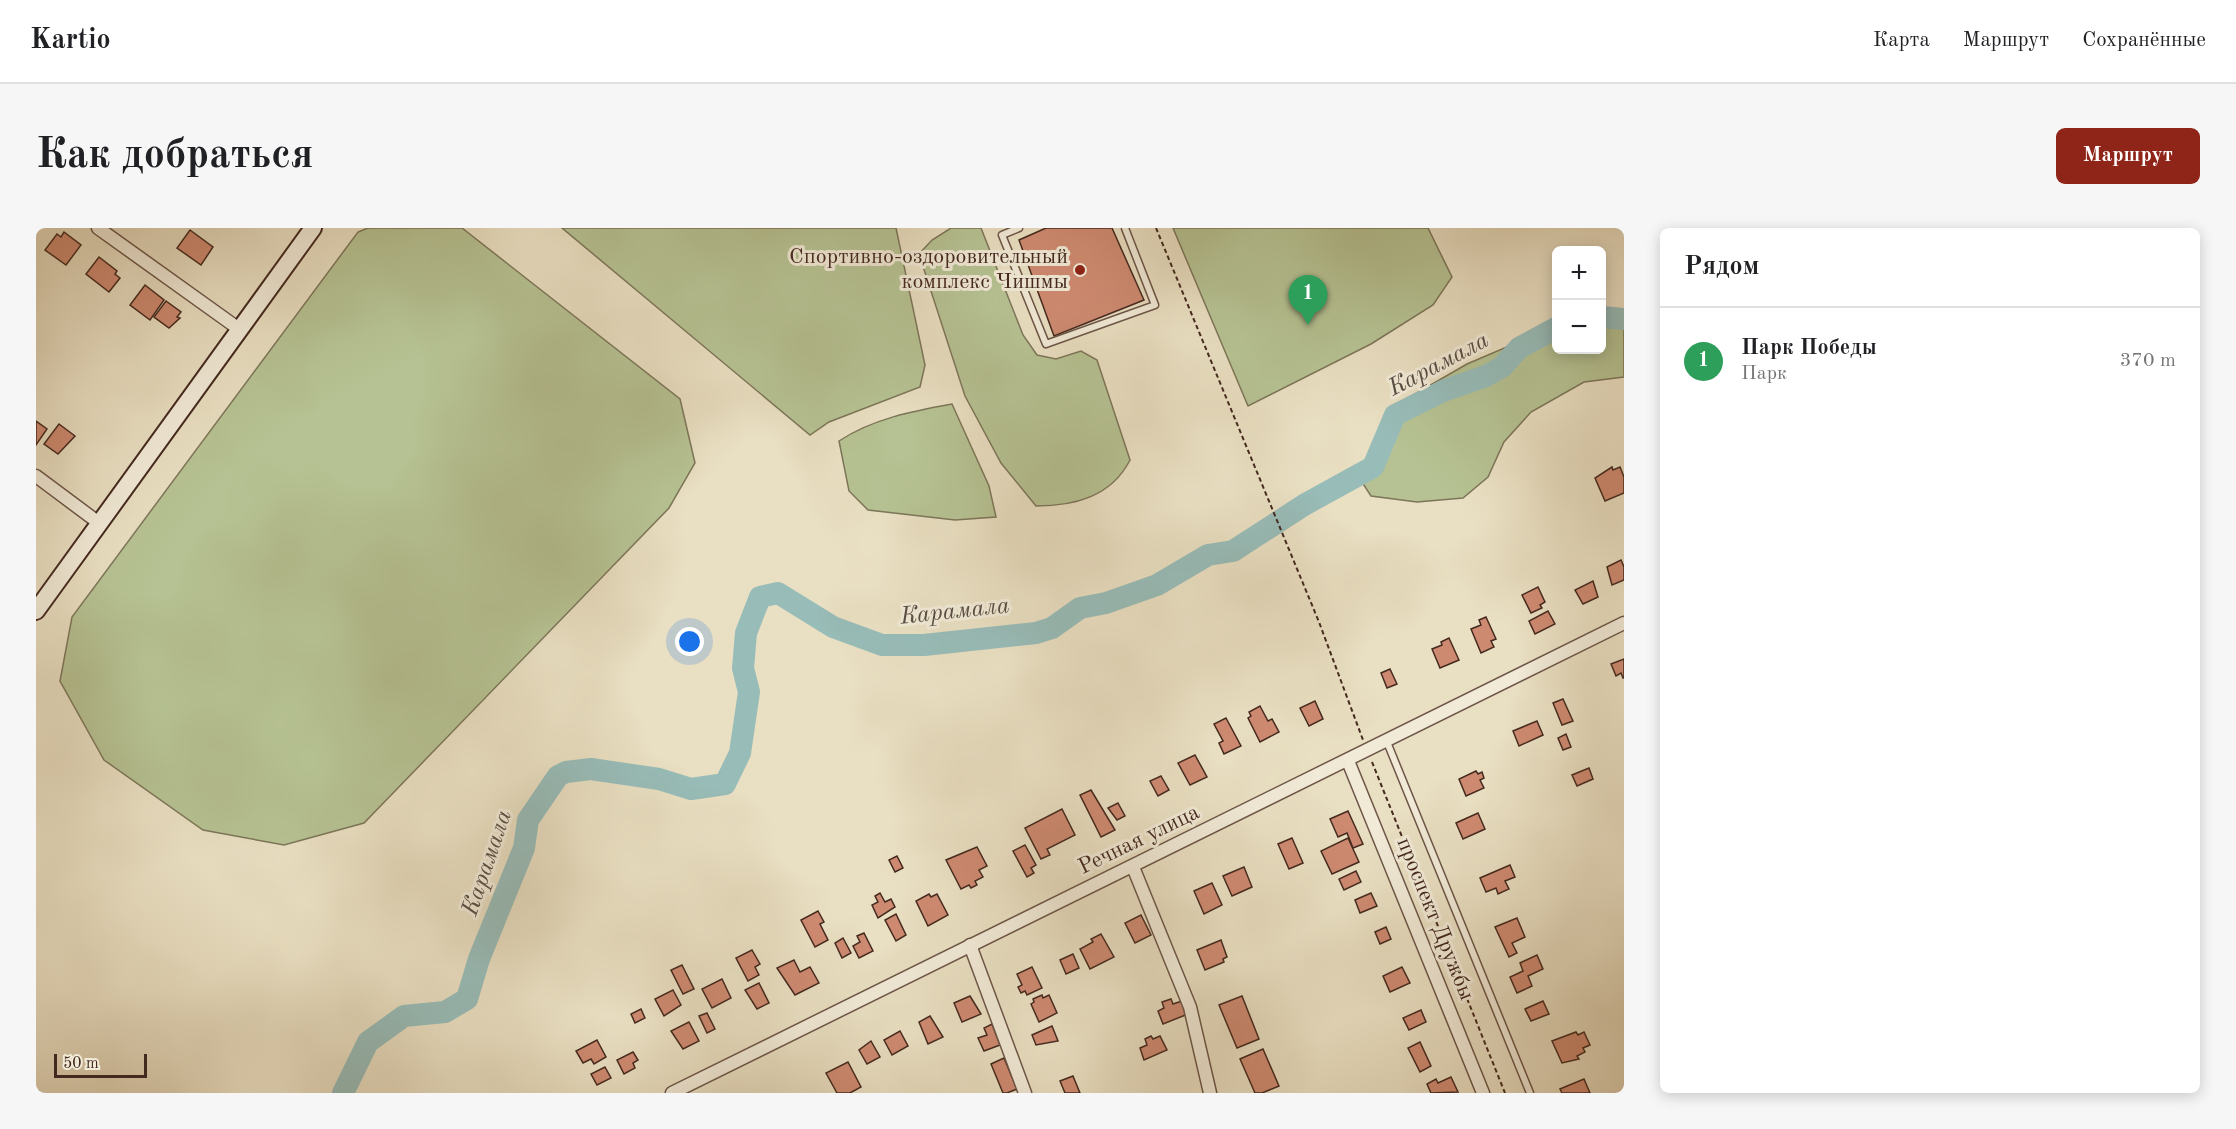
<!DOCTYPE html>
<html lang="ru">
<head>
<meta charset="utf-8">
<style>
  :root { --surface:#fff; --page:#f6f6f6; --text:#202124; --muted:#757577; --line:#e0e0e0; --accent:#8f2418 }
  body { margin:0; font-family:"Old Standard TT",serif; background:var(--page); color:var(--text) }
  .controls { position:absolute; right:18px; top:18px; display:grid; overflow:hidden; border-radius:9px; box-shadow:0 3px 15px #0003 }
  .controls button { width:54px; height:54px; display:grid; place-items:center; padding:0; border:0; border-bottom:2px solid var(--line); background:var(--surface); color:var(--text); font:30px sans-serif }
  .scale { position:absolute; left:18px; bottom:15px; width:93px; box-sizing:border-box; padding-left:6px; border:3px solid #44291f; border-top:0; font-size:16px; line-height:21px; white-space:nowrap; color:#44291f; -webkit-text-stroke:4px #f1ead7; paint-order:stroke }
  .you { position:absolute; left:654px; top:414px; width:21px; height:21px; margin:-15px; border:4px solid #fff; border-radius:50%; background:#1a73e8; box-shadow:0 0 0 9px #1a73e833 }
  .badge { display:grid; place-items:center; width:39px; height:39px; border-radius:50%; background:var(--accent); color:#fff; font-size:20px; font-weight:700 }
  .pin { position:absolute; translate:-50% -50px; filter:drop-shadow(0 2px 3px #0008) }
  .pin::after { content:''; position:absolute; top:32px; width:21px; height:18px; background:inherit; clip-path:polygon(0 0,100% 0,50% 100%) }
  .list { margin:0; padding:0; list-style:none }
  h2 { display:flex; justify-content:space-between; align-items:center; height:78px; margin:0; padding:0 24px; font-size:26px }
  h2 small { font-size:20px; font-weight:400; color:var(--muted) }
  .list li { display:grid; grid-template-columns:39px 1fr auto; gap:18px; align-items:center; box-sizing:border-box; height:108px; padding:0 24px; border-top:2px solid var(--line) }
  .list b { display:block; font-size:22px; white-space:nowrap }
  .list p { margin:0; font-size:20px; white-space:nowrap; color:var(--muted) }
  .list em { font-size:20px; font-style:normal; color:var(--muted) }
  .map { position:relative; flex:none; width:1588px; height:865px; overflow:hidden; border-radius:9px }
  header { display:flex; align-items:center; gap:36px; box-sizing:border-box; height:84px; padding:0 30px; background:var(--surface); border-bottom:2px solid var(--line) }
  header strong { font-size:28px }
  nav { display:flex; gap:33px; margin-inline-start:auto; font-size:21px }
  .intro { display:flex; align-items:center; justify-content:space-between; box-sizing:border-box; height:144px; padding:0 36px }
  h1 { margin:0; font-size:42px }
  .button { padding:15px 27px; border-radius:9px; background:var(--accent); color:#fff; font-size:21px; font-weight:700 }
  main { display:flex; gap:36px; padding:0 36px }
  aside { flex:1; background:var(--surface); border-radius:9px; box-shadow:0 3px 15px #0003 }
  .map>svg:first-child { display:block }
  .green { fill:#b6c293; stroke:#7d7659; stroke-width:1.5 }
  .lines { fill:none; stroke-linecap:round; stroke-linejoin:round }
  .river { stroke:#98bcb8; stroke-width:22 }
  .building { fill:#ce8a71; stroke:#44291f; stroke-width:1.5 }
  .lane-casing { stroke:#6d5648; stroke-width:9 }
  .street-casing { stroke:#6d5648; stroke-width:15 }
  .secondary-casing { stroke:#44291f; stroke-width:20 }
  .path { stroke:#44291f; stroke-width:2; stroke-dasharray:4.5 3; stroke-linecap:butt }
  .lane { stroke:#f1ead7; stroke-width:6 }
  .street { stroke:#f1ead7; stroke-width:12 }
  .secondary { stroke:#f1ead7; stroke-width:16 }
  .poi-dot { fill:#8f2418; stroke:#f1ead7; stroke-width:2 }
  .labels { text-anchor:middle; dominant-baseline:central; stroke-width:6; stroke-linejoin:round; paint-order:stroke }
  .poi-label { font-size:22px; fill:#44291f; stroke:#f1ead7; text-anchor:end }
  .street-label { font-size:22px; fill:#44291f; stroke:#f1ead7 }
  .water-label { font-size:24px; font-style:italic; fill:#594e45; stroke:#f1ead7 }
</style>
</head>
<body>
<header>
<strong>Kartio</strong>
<nav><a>Карта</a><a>Маршрут</a><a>Сохранённые</a></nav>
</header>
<div class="intro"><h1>Как добраться</h1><a class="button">Маршрут</a></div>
<main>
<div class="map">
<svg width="1588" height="865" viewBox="0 0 1588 865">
  <rect width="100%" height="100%" fill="#e9dfc2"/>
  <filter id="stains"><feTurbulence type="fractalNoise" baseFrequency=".00333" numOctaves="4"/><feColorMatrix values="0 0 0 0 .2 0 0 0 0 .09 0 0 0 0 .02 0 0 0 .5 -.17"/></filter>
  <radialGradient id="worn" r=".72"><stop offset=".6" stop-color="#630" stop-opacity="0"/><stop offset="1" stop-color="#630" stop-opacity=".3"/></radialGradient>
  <g class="green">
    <path d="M332 0H426L644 171 659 235 633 280 328 595 248 617 167 602 68 532 24 453 36 389 322 4Z"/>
    <path d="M526 0H860L889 137 884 159 793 194 774 207Z"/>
    <path d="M915 0H945L987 107 1001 127 1020 131 1045 123 1061 132 1094 232C1075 269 1038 278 1000 278L965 235 929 168 883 26 896 12Z"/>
    <path d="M1137 0H1392L1416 49 1397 77 1335 116 1212 178Z"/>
    <path d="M1566 89 1588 91V149L1548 154 1495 184 1468 214 1452 249 1427 270 1381 274 1335 268 1322 248 1358 178 1431 136 1520 98V122H1566Z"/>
    <path d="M916 176 953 258 960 289 919 292 832 282 813 263 803 213C836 191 877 183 916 176Z"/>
  </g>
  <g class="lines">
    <g class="river">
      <path d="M1566 89 1588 91"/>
      <path d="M307 865 332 814 368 788 409 784 431 771 443 731 488 620 492 592 522 548 530 544 555 541 623 551 655 561 689 556 704 525 713 464 707 440 710 405 724 369 742 365 797 399 846 417H888L1000 405 1016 400 1044 380 1070 375 1121 357 1172 327 1197 323 1268 277 1337 239 1359 187 1407 163 1450 148 1466 139 1483 120 1520 100"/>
    </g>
  </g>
  <g class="building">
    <path d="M1010 0H1076L1108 72 1018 108 983 12Z"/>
    <path d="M154 2 177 19 165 37 141 20Z"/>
    <path d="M28 4 45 17 30 37 9 22 21 6 25 9Z"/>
    <path d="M63 29 81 43 79 46 84 50 73 64 50 46Z"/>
    <path d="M109 57 128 72 114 92 94 77Z"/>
    <path d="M130 73 145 84 141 89 144 90 133 100 118 89Z"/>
    <path d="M0 193 11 201 0 217Z"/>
    <path d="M23 196 39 208 22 226 8 216Z"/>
    <path d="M1576 239 1577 242 1584 239 1588 249V265L1569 273 1559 250Z"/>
    <path d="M1585 332 1588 339V352L1576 357 1571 339Z"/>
    <path d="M1557 353 1562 369 1547 376 1539 362Z"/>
    <path d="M1502 359 1509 374 1504 377 1506 380 1495 385 1486 367Z"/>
    <path d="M1512 383 1519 396 1499 406 1493 393Z"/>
    <path d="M1450 389 1460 411 1455 413 1458 419 1445 425 1435 401 1445 397 1443 392Z"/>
    <path d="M1413 410 1423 432 1404 440 1396 421 1406 417 1405 414Z"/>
    <path d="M1588 431V450H1587L1585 445 1580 448 1575 436Z"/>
    <path d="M1354 441 1361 456 1351 460 1345 445Z"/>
    <path d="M1527 471 1537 493 1526 497 1517 475Z"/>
    <path d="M1279 473 1287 491 1273 498 1264 480Z"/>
    <path d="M1224 478 1232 493 1236 491 1243 504 1224 514 1212 490 1215 488 1213 484Z"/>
    <path d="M1190 490 1205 518 1188 526 1183 515 1187 513 1178 496Z"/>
    <path d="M1501 493 1507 507 1483 518 1477 503Z"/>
    <path d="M1530 506 1535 519 1527 522 1522 510Z"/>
    <path d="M1159 527 1171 549 1154 557 1142 535Z"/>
    <path d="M1553 540 1557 551 1541 558 1536 547Z"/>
    <path d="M1440 543 1442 546 1446 544 1448 550 1444 552 1448 560 1430 568 1423 551Z"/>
    <path d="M1125 548 1133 562 1122 568 1114 553Z"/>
    <path d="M1055 562 1079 602 1065 609 1044 567Z"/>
    <path d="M1082 575 1089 588 1081 592 1072 580Z"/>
    <path d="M1026 581 1039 607 1011 621 1014 627 1005 631 989 600Z"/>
    <path d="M1312 583 1327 616 1317 620 1311 605 1302 609 1294 591Z"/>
    <path d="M1442 585 1449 601 1427 611 1420 595Z"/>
    <path d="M1256 610 1267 635 1253 641 1242 616Z"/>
    <path d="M1312 610 1323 634 1296 646 1285 623Z"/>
    <path d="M989 617 1000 637 995 640 998 645 991 649 977 623Z"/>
    <path d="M941 619 951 638 943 642 947 649 939 653 941 657 935 660 933 657 925 661 910 632Z"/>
    <path d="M861 628 867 640 859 644 853 632Z"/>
    <path d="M1474 637 1479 649 1469 653 1473 661 1462 666 1460 660 1450 664 1444 650Z"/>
    <path d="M1208 639 1216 659 1196 668 1187 648Z"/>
    <path d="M1320 643 1325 654 1308 662 1303 651Z"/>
    <path d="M1176 655 1186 677 1168 686 1158 663Z"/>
    <path d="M844 665 849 674 855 671 859 679 842 690 836 677 842 674 839 668Z"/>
    <path d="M1335 665 1341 678 1324 685 1319 672Z"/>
    <path d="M893 666 895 669 901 666 912 687 892 698 880 673Z"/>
    <path d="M782 683 788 694 784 696 792 712 779 719 765 692Z"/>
    <path d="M860 686 870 707 860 713 849 692Z"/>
    <path d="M1105 687 1115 707 1099 715 1089 695Z"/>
    <path d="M1481 690 1489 709 1476 715 1481 725 1473 729 1459 699Z"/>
    <path d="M1350 699 1355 711 1344 716 1339 704Z"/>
    <path d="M828 705 837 723 823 730 817 718 824 714 821 708Z"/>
    <path d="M1065 706 1078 729 1054 741 1044 721 1057 714 1055 711Z"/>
    <path d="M807 710 815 725 806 730 799 715Z"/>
    <path d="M1185 712 1191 729 1187 731 1188 734 1169 742 1161 722Z"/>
    <path d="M716 722 724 736 719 739 723 747 712 753 700 730Z"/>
    <path d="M1037 726 1043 740 1030 746 1024 732Z"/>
    <path d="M1501 727 1507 741 1492 748 1496 758 1481 765 1474 749 1487 743 1484 735Z"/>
    <path d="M758 732 764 744 774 739 783 755 759 767 741 740Z"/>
    <path d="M646 737 658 761 647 766 635 742Z"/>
    <path d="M996 739 1006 760 991 767 989 763 985 765 982 759 986 757 981 746Z"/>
    <path d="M1366 739 1374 755 1354 764 1347 748Z"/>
    <path d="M686 751 695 770 676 780 666 761Z"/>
    <path d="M723 755 733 775 721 781 709 762Z"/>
    <path d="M637 762 645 777 628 788 619 771Z"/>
    <path d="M1006 767 1007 770 1013 767 1021 785 1003 794 995 776 998 774 997 771Z"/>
    <path d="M934 768 945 786 926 794 918 775Z"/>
    <path d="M1206 768 1223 811 1201 820 1183 777Z"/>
    <path d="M1135 771 1137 776 1146 773 1152 786 1127 796 1122 783 1128 780 1126 774Z"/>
    <path d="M1507 773 1513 786 1495 793 1489 781Z"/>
    <path d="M605 781 609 790 599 795 595 786Z"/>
    <path d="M1385 782 1390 794 1373 802 1367 790Z"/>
    <path d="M671 785 679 801 671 805 663 788Z"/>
    <path d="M894 788 907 809 892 816 883 794Z"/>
    <path d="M653 794 663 813 647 821 635 803Z"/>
    <path d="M956 796 964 817 948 823 942 810 951 807 948 800Z"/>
    <path d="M1016 798 1022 813 1000 817 996 807Z"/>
    <path d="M864 803 872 818 856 827 848 812Z"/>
    <path d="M1540 804 1542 807 1548 804 1554 817 1547 820 1549 824 1541 828 1543 831 1526 835 1516 813Z"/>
    <path d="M1115 808 1117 811 1124 808 1131 822 1108 832 1104 820 1111 817 1109 811Z"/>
    <path d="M561 812 570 829 558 836 555 831 547 835 540 823Z"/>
    <path d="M835 813 844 829 831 836 823 822Z"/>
    <path d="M1384 814 1395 838 1384 844 1372 820Z"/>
    <path d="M1227 821 1243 858 1226 865H1219L1204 831Z"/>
    <path d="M597 824 602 832 597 835 599 840 588 846 581 832Z"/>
    <path d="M968 830 981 861 971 865H967L955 836Z"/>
    <path d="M812 834 825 859 814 865H801L790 845Z"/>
    <path d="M569 839 575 850 561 857 555 846Z"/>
    <path d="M1037 848 1044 865H1029L1024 853Z"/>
    <path d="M1415 849 1422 864 1395 865 1391 856 1400 851 1402 855Z"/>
    <path d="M1548 851 1554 865H1526L1524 861Z"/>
  </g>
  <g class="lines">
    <defs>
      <g id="lane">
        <path d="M983 0 966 7 1010 116 1119 77 1089 0"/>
        <path d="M1351 514 1494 865"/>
      </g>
      <g id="street">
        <path d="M62 0 203 101"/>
        <path d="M0 248 63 295"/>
        <path d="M1312 533 1447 865"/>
        <path d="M1097 639 1154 779 1174 865"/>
        <path d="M934 717 989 865"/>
        <path d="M636 865 1588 395"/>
      </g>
      <path id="secondary" d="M0 383 277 0"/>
    </defs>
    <use href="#lane" class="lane-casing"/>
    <use href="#street" class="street-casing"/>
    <use href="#secondary" class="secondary-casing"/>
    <g class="path">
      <path d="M1120 0 1283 394 1327 512"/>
      <path d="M1336 534 1469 865"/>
    </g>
    <use href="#lane" class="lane"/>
    <use href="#street" class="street"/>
    <use href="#secondary" class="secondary"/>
  </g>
  <circle class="poi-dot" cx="1044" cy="42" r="6"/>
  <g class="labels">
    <g class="poi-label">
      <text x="1032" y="29">Спортивно-оздоровительный<tspan x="1032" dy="25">комплекс Чишмы</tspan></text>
    </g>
    <g class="street-label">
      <text transform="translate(1103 612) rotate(-26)">Речная улица</text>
      <text transform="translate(1399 691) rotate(68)">проспект Дружбы</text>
    </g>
    <g class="water-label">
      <text transform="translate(1403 137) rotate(-28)">Карамала</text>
      <text transform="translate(919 384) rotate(-6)">Карамала</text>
      <text transform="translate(452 635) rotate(-71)">Карамала</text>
    </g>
  </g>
  <rect width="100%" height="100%" filter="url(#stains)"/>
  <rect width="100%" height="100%" fill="url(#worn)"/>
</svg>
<div class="controls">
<button>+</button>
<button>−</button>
</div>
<div class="scale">50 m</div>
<div class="you"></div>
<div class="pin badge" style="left:1272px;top:97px;background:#2e9e5b">1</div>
</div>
<aside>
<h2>Рядом<small></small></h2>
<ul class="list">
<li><span class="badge" style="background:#2e9e5b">1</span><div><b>Парк Победы</b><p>Парк</p></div><em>370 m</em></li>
</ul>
</aside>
</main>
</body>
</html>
